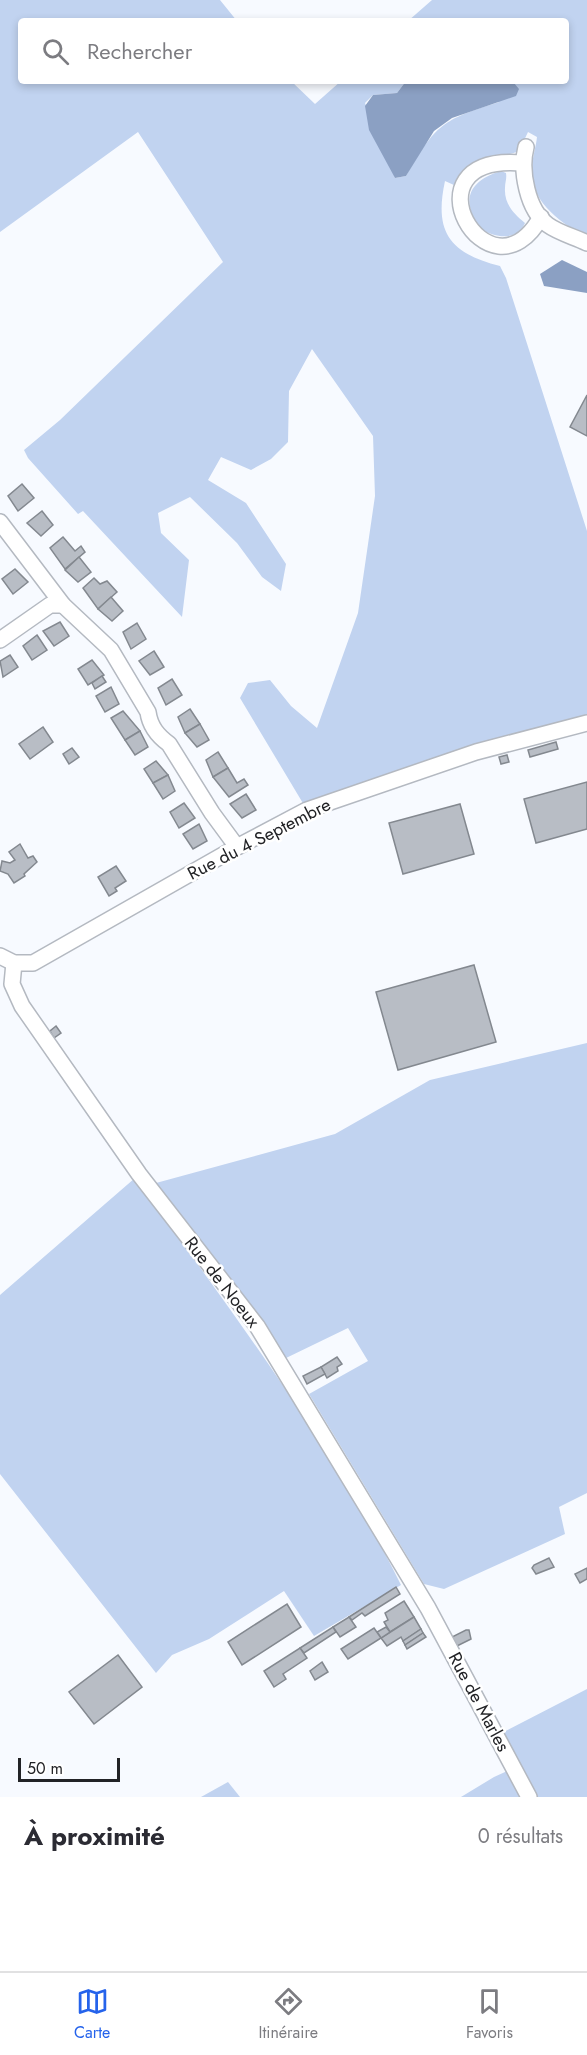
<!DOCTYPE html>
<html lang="fr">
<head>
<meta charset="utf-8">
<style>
  :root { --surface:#fff; --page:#f2f2f3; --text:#2b2b33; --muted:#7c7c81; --line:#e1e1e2; --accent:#2563eb }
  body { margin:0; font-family:Jost,sans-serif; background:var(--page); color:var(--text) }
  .scale { position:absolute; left:18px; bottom:15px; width:102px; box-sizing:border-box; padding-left:6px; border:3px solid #222326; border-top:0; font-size:16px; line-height:21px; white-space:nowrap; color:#222326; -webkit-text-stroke:4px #fff; paint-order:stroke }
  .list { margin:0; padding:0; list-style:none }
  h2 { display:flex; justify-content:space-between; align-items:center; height:78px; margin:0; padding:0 24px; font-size:26px }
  h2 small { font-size:20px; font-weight:400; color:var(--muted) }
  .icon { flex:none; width:33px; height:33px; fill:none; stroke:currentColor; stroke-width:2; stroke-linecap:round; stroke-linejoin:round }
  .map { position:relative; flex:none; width:587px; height:1797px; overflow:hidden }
  .search { position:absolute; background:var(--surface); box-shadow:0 3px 9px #0003; left:18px; right:18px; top:18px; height:66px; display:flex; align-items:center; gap:15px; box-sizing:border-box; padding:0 21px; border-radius:6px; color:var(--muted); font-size:22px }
  .sheet { height:174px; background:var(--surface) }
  nav { display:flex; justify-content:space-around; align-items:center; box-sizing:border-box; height:84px; border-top:2px solid var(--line); background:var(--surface); font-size:16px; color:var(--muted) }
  nav a { display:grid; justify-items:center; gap:3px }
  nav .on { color:var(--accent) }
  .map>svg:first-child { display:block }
  .green { fill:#c1d3f0 }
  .water { fill:#8ba0c3 }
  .building { fill:#b8bdc5; stroke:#83888f; stroke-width:1.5 }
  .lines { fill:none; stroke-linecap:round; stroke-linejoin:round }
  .minor-casing { stroke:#b4b9c1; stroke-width:18 }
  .minor { stroke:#fff; stroke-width:15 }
  .labels { text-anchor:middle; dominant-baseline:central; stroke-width:5; stroke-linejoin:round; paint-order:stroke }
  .street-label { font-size:18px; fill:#222326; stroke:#fff }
</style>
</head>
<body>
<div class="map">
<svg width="587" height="1797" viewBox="0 0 587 1797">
  <rect width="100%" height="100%" fill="#f7faff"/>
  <g class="green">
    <path d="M0 0H220L237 21H21V81H291L315 104 341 81H406L397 93 373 95 365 103 395 178 406 176C436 124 442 120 499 102L478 83 471 81H566V21H408L432 0H587V238C562 223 530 203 532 169 532 158 536 147 537 137L528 132 519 151C495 161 465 155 454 185L445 181C434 232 449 253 500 266L506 278 587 531V723L307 810 240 698 248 683 270 680 291 706 317 728 358 613 375 496 373 436 312 349 289 391 288 442 271 459 251 470 221 457 208 480 246 503 286 564 281 591 262 577 237 543 190 497 158 513 161 533 189 560 182 617 83 511 78 514 28 458 24 450 60 420 223 262 138 132 0 232Z"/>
    <path d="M501 171 506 173C507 179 505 182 505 188 504 204 514 214 525 223 517 241 497 238 482 230 460 203 467 181 501 171Z"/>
    <path d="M587 1043V1493L559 1507 565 1534 444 1589 424 1584 309 1394 368 1361 348 1328 284 1359 251 1310 156 1183 335 1134 430 1080Z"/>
    <path d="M135 1178C230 1309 329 1440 401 1585L314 1636 284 1591 209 1639 172 1655 156 1673 0 1474V1295Z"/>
    <path d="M587 1689V1797H461L494 1777 514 1768 498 1735Z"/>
    <path d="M228 1782 240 1797H201Z"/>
  </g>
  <g class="water">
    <path d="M406 81 514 83 519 89 516 96 452 118 434 131 406 176 395 178 369 130 365 106 373 95 397 93Z"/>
    <path d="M562 260 587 272V293L544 286 540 274Z"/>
  </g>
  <g class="building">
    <path d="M587 395V436L570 427Z"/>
    <path d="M22 484 34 498 18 511 8 496Z"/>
    <path d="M42 511 53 525 41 536 27 523Z"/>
    <path d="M63 537 75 551 81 546 85 552 65 569 50 548Z"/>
    <path d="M79 557 91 572 78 582 65 570Z"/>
    <path d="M15 569 28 582 13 594 2 579Z"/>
    <path d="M94 578 100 584 107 581 117 592 98 609 83 588Z"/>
    <path d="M111 597 123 611 112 621 98 609Z"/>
    <path d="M60 622 69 636 54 646 43 631Z"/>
    <path d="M137 623 146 639 131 649 123 632Z"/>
    <path d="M37 635 47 650 32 660 23 646Z"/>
    <path d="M154 651 164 667 150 675 139 661Z"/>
    <path d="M10 655 18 667 3 677 0 661Z"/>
    <path d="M92 660 104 675 88 685 78 669Z"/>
    <path d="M102 676 106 682 95 689 92 683Z"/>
    <path d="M172 679 182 695 166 705 158 688Z"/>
    <path d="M111 687 119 704 105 712 96 696Z"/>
    <path d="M190 709 200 724 185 733 178 717Z"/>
    <path d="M123 711 140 731 125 740 111 718Z"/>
    <path d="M200 724 209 740 197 747 185 733Z"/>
    <path d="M43 727 53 742 30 759 19 744Z"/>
    <path d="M140 731 148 747 135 755 125 740Z"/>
    <path d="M556 742 558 749 530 757 528 750Z"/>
    <path d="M72 748 79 757 69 764 63 754Z"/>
    <path d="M218 752 228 768 213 777 206 760Z"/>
    <path d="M507 755 509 762 501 764 499 757Z"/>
    <path d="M156 761 168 775 153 783 144 769Z"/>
    <path d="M228 768 237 783 244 779 248 785 229 797 213 777Z"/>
    <path d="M168 775 175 791 163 799 153 783Z"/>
    <path d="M587 782V829L536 843 524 799Z"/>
    <path d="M246 794 256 810 242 818 230 804Z"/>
    <path d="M184 803 195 818 179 828 170 812Z"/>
    <path d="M460 804 474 854 403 874 389 823Z"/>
    <path d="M199 824 207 841 193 849 183 834Z"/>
    <path d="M20 844 28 858 33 856 37 862 24 874 25 876 14 883 8 874 0 871 2 861 10 863 15 860 9 852Z"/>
    <path d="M116 866 126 881 115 888 117 891 109 896 98 877Z"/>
    <path d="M474 965 496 1042 398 1070 376 992Z"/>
    <path d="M56 1026 61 1033 54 1038 50 1031Z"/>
    <path d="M337 1357 342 1364 337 1367 338 1371 327 1378 321 1367Z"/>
    <path d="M321 1367 325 1374 307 1384 303 1376Z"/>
    <path d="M549 1558 554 1567 536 1574 532 1568 534 1565Z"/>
    <path d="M587 1568V1579L580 1583 575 1574Z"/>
    <path d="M396 1587 400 1594 365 1616 362 1613 352 1620 349 1617Z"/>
    <path d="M404 1601 414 1617 390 1632 384 1622 388 1620 385 1613Z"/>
    <path d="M287 1604 301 1627 242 1665 228 1642Z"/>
    <path d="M349 1617 356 1627 340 1637 333 1627Z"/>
    <path d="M414 1617 421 1629 403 1641 401 1637 387 1646 381 1638Z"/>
    <path d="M333 1627 336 1632 304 1653 300 1648Z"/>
    <path d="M386 1627 390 1632 381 1638 377 1632Z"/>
    <path d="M374 1628 381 1638 348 1659 341 1649Z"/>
    <path d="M421 1629 423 1633 405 1645 403 1641Z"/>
    <path d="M466 1630H469L471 1639 457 1646 452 1637Z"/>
    <path d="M423 1633 426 1637 407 1649 405 1645Z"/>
    <path d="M300 1648 307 1658 283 1674 286 1679 274 1687 264 1671Z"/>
    <path d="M118 1655 142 1687 94 1724 69 1692Z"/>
    <path d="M322 1662 328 1672 315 1680 310 1671Z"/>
  </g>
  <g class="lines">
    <defs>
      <g id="minor">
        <path d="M526 147C520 170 527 210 548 225 559 233 575 237 587 243"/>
        <path d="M522 163C399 153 489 309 541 217"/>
        <path d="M0 522 63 605 111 650 148 712C150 727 158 736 169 744L212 813 237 847"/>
        <path d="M0 640 50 605H63"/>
        <path d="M0 956 14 963H33L237 847 307 810 476 752 587 723"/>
        <path d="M14 963 12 984 22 1006 139 1174 257 1326 428 1608 529 1797"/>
      </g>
    </defs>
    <use href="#minor" class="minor-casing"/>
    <use href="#minor" class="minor"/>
  </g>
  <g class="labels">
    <g class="street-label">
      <text transform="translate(259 839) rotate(-27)">Rue du 4 Septembre</text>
      <text transform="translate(222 1282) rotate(52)">Rue de Noeux</text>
      <text transform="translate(479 1702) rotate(62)">Rue de Marles</text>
    </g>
  </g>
</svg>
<div class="scale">50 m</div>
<div class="search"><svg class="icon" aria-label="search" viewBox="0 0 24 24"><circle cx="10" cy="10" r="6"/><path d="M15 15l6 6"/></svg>Rechercher</div>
</div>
<section class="sheet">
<h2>À proximité<small>0 résultats</small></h2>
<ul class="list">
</ul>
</section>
<nav>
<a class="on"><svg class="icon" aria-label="map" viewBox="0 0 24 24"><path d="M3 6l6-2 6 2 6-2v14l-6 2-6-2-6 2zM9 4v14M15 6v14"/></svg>Carte</a>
<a><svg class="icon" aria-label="directions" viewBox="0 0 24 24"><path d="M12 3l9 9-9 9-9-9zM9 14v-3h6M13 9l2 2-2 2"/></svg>Itinéraire</a>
<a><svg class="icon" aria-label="saved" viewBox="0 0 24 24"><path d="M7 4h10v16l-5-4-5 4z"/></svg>Favoris</a>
</nav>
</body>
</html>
